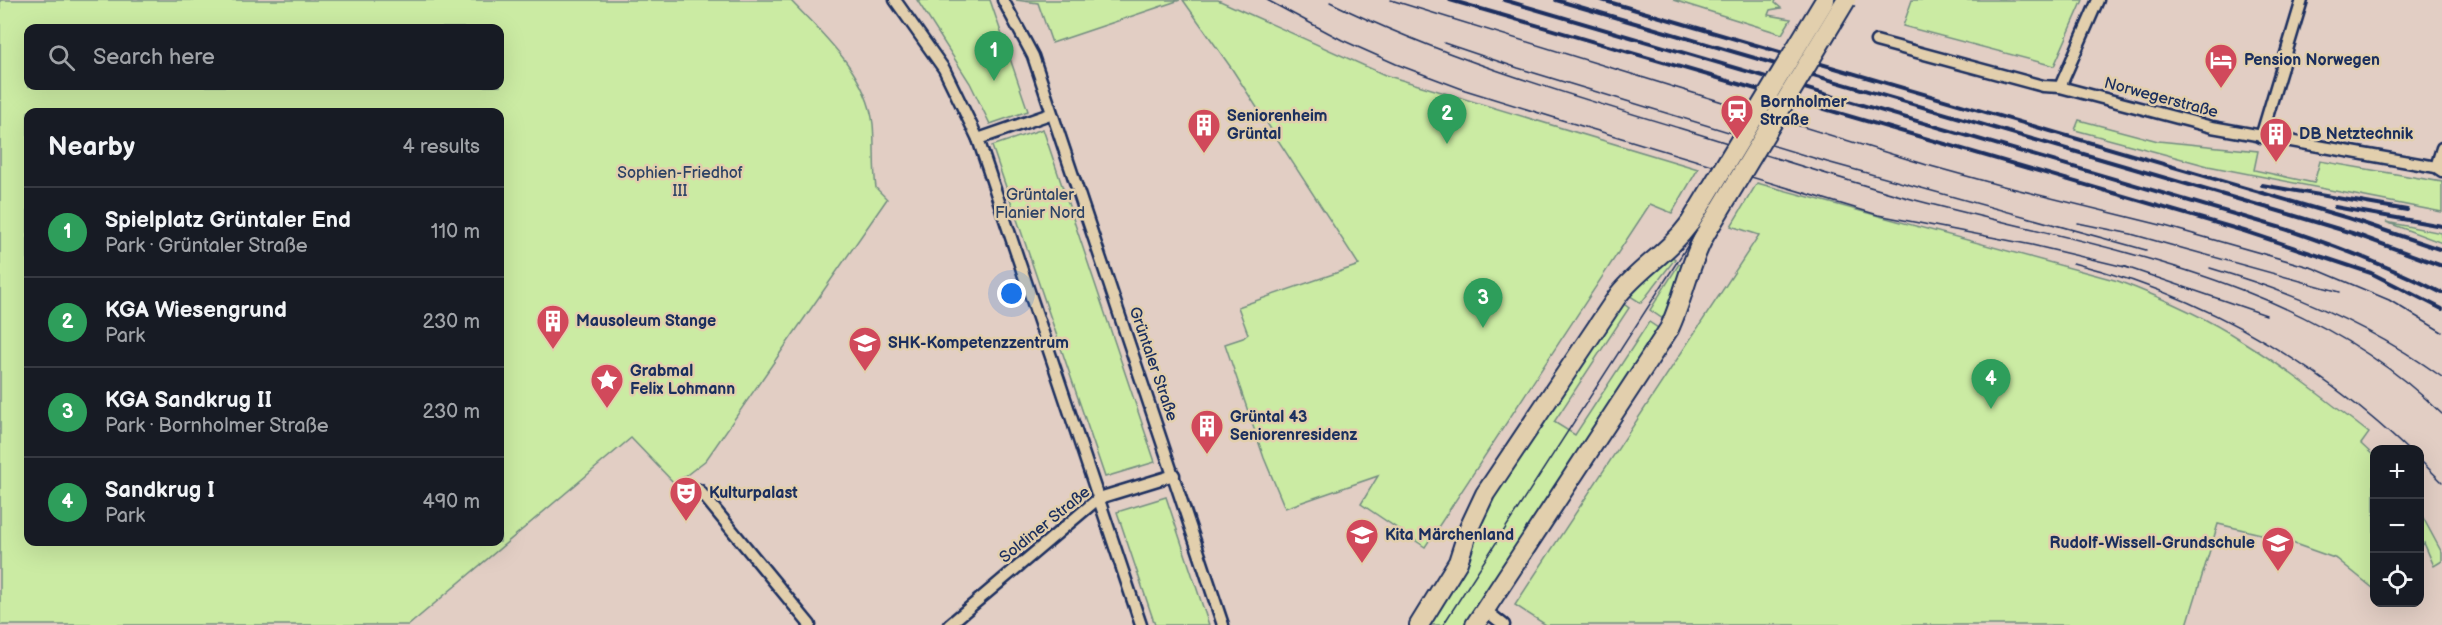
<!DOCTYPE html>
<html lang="en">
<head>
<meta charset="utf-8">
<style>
  :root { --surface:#171b24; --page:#242831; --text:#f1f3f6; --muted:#9ea1a6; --line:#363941; --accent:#d1495b }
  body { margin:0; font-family:"Balsamiq Sans",sans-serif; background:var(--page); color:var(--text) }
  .controls { position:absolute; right:18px; bottom:18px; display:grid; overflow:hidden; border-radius:12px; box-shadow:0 6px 24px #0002 }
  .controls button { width:54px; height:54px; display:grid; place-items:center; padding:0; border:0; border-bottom:2px solid var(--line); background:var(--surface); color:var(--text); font:30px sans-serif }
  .you { position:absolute; left:1012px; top:294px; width:21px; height:21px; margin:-15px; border:4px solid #fff; border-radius:50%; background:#1a73e8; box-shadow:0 0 0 9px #1a73e833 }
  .badge { display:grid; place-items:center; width:39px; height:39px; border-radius:50%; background:var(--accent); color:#fff; font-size:20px; font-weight:700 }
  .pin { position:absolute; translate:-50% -50px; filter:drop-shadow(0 2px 3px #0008) }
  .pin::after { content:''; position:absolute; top:32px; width:21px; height:18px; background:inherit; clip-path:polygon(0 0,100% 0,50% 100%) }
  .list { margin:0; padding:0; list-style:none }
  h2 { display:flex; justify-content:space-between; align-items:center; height:78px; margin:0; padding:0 24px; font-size:26px }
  h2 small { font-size:20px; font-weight:400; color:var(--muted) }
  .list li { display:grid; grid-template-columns:39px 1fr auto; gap:18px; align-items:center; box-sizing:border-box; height:90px; padding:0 24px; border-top:2px solid var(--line) }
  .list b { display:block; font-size:22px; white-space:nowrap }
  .list p { margin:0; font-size:20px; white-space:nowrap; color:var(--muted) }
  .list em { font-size:20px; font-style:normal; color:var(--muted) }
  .icon { flex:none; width:33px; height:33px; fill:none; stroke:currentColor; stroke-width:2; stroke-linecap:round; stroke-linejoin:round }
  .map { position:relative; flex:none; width:2442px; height:625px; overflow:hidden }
  .search { position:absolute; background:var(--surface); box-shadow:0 6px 24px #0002; left:24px; top:24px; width:480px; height:66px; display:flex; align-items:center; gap:15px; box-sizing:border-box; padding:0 21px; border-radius:12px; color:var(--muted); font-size:22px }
  .panel { position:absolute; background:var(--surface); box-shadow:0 6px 24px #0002; left:24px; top:108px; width:480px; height:438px; border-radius:12px }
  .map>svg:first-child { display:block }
  .green { fill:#cbeba3; stroke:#738d80; stroke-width:1.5; fill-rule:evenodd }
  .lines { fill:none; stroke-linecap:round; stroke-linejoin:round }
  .minor-casing { stroke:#1b2f5e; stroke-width:15 }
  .primary-casing { stroke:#1b2f5e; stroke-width:22 }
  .minor { stroke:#e2cfad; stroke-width:10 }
  .primary { stroke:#e2cfad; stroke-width:18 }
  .tram { stroke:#1b2f5e; stroke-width:1.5 }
  .rail { stroke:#1b2f5e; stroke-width:4 }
  .primary-bridge-casing { stroke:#1b2f5e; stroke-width:22; stroke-linecap:butt }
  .primary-bridge { stroke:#e2cfad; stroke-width:18 }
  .labels { text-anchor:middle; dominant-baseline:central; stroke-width:5; stroke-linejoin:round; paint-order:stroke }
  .poi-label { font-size:16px; font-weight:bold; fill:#1b2f5e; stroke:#e2cfad; text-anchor:start }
  .street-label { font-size:16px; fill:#1b2f5e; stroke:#e2cfad }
  .park-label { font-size:16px; fill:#2d4265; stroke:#e2cfad }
</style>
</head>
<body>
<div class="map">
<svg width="2442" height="625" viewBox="0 0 2442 625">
  <rect width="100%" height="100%" fill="#e2cec4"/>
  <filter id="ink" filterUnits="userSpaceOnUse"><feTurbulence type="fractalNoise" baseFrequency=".0167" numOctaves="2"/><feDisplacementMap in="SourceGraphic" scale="12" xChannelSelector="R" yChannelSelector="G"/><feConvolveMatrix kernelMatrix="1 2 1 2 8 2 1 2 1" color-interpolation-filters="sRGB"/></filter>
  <g filter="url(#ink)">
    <g class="green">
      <path d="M0 0H790C823 34 867 74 873 124 875 145 873 167 876 188L887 199 706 460 675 484 631 438 409 625H0ZM500 28V86H28V28ZM500 112V542H28V112Z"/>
      <path d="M917 0H990L1028 111 990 124 970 83Z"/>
      <path d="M1016 0H1180L1052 43 1038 3Z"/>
      <path d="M1183 0H1218L1385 75 1698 169 1672 213 1650 204 1425 547 1361 504 1378 476 1285 508 1264 458 1225 344 1243 338 1248 334 1238 307 1359 265 1232 69Z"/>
      <path d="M1673 0H1776L1775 3 1781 8 1770 10 1768 15 1791 19 1782 34Z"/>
      <path d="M1912 0H2083L2054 66 1903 26Z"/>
      <path d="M2079 120 2158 141 2258 151 2254 170 2314 183 2320 161 2442 182V212L2208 166 2075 130Z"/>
      <path d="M1043 129 1155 462 1105 477 992 146Z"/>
      <path d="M1757 183 2118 281C2160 297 2204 316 2242 341 2287 369 2328 401 2369 433L2361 444 2374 456V589L2337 559 2278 538 2218 524 2187 625H1546L1515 605 1759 235 1731 226Z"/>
      <path d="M2386 222 2442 233V243Z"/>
      <path d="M1671 256 1675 259 1641 303 1627 294Z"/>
      <path d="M1679 264 1684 265 1666 321 1650 310Z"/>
      <path d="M1621 302 1629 308 1554 422 1575 435 1649 322 1661 330 1467 625H1428L1486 506Z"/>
      <path d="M1166 497 1209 625H1155L1117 512Z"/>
      <path d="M2420 512 2442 553V561L2434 566 2424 543 2420 548Z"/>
    </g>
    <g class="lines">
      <defs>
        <g id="minor">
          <path d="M895 0 944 69 978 139 1141 625"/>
          <path d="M1003 0 1033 56 1223 625"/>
          <path d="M1876 41 2043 86 2060 87 2212 127 2436 167 2442 171"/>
          <path d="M2060 87 2098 0"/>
          <path d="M2261 137 2302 0"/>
          <path d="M978 139 1050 114"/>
          <path d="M2436 167 2442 148"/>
          <path d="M699 490 810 625"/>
          <path d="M1485 610 1504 625"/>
          <path d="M949 625 1099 498 1174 475"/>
        </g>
        <g id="primary">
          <path d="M1419 625 1458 562 1469 528 1485 494 1619 294C1641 267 1668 253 1690 223"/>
          <path d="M1475 625 1669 329C1684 297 1689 263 1706 233"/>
        </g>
      </defs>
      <use href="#minor" class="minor-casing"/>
      <use href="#primary" class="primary-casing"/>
      <use href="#minor" class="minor"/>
      <use href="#primary" class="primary"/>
      <g class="tram">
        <path d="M1267 0 1342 40 1396 64 1465 90 1565 121 1878 215 2032 245 2129 268"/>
        <path d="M1391 0 1927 165 1999 185 2165 226 2313 268 2389 300 2442 332"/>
        <path d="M1330 2C1442 57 1560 92 1679 128 1758 152 1836 178 1915 200 2098 248 2301 275 2442 414"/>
        <path d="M1444 43 1518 68 1827 162 2146 250"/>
        <path d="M2078 223 2131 234 2340 292"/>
        <path d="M2073 263C2200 295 2313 360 2408 450"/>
        <path d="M2123 266 2266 315"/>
        <path d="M2210 268C2293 292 2371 326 2442 377"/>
        <path d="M2420 460 2442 482"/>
        <path d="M1443 625 1688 245 1835 0"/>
      </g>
      <g class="rail">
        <path d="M1450 0 2244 231 2371 273 2442 309"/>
        <path d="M1504 0 2285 229C2339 247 2391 267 2442 293"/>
        <path d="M1556 0 2282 212 2352 233 2442 266"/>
        <path d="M1602 0 2348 218 2442 250"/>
        <path d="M2262 185 2407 210"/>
        <path d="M2335 207 2442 226"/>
      </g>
      <defs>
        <g id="primary-bridge">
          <path d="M1690 223 1825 0"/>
          <path d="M1706 233 1846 0"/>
        </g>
      </defs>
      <use href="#primary-bridge" class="primary-bridge-casing"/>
      <use href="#primary-bridge" class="primary-bridge"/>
    </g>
  </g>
  <defs>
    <symbol id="hotel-pin" viewBox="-11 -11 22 30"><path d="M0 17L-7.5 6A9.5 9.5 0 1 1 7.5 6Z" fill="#d1495b" stroke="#e2cfad"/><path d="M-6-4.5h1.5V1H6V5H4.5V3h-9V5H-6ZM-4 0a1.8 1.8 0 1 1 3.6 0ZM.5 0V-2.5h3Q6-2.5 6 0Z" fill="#fff"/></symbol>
    <symbol id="station-pin" viewBox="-11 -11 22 30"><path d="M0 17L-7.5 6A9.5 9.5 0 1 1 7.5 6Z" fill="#d1495b" stroke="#e2cfad"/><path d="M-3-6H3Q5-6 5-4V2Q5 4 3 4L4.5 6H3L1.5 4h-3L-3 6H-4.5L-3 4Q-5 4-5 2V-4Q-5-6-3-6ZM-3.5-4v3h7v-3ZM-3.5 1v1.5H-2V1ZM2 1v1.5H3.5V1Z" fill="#fff"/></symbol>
    <symbol id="building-pin" viewBox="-11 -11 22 30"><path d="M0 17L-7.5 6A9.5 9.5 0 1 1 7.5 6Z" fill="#d1495b" stroke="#e2cfad"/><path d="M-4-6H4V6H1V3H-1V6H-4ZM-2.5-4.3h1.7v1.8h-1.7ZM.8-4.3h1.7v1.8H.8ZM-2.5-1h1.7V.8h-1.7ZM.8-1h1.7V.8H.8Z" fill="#fff"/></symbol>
    <symbol id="university-pin" viewBox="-11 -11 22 30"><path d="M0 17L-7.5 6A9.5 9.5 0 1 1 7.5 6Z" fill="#d1495b" stroke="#e2cfad"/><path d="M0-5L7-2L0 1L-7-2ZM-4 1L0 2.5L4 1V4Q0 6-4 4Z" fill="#fff"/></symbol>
    <symbol id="sight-pin" viewBox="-11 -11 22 30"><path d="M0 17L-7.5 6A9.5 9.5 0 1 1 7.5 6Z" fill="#d1495b" stroke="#e2cfad"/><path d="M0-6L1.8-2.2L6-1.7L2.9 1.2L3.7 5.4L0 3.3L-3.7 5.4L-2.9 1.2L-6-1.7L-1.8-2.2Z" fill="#fff"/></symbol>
    <symbol id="theatre-pin" viewBox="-11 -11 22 30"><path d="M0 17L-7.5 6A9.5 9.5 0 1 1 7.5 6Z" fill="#d1495b" stroke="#e2cfad"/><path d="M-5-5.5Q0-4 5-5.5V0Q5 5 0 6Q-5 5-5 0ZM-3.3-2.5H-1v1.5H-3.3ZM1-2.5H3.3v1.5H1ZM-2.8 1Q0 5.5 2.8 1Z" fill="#fff"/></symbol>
    <symbol id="school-pin" viewBox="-11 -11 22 30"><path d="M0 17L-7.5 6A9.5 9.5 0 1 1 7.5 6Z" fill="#d1495b" stroke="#e2cfad"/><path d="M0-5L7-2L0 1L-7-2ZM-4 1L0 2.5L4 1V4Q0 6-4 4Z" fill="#fff"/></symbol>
  </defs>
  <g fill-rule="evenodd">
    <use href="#hotel-pin" x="2202" y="41" width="38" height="52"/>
    <use href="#station-pin" x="1718" y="92" width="38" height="52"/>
    <use href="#building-pin" x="1185" y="106" width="38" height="52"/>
    <use href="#building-pin" x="2257" y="115" width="38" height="52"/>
    <use href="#building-pin" x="534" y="302" width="38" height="52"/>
    <use href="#university-pin" x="846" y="324" width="38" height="52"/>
    <use href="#sight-pin" x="588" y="361" width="38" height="52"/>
    <use href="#building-pin" x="1188" y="407" width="38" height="52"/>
    <use href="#theatre-pin" x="667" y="474" width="38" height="52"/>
    <use href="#school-pin" x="1343" y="516" width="38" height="52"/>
    <use href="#school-pin" x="2259" y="524" width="38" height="52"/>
  </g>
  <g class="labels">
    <g class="poi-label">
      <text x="2244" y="60">Pension Norwegen</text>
      <text x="1760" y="102">Bornholmer<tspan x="1760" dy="18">Straße</tspan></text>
      <text x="1227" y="116">Seniorenheim<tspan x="1227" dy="18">Grüntal</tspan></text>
      <text x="2299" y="134">DB Netztechnik</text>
      <text x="576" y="321">Mausoleum Stange</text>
      <text x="888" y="343">SHK-Kompetenzzentrum</text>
      <text x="630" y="371">Grabmal<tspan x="630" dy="18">Felix Lohmann</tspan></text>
      <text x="1230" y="417">Grüntal 43<tspan x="1230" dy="18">Seniorenresidenz</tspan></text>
      <text x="709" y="493">Kulturpalast</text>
      <text x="1385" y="535">Kita Märchenland</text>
      <text x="2255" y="543" text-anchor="end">Rudolf-Wissell-Grundschule</text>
    </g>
    <g class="street-label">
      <text transform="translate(2161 98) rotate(15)">Norwegerstraße</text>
      <text transform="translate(1153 364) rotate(71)">Grüntaler Straße</text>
      <text transform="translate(1045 525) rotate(-39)">Soldiner Straße</text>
    </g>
    <g class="park-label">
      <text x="680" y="173">Sophien-Friedhof<tspan x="680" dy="18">III</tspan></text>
      <text x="1040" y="195">Grüntaler<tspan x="1040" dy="18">Flanier Nord</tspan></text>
    </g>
  </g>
</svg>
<div class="controls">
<button>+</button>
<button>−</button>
<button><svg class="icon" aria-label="locate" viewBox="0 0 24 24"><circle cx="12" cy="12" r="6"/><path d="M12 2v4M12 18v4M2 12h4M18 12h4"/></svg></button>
</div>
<div class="you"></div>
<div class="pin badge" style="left:994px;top:81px;background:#2e9e5b">1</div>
<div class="pin badge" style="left:1447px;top:144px;background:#2e9e5b">2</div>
<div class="pin badge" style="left:1483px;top:328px;background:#2e9e5b">3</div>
<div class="pin badge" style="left:1991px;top:409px;background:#2e9e5b">4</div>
<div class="search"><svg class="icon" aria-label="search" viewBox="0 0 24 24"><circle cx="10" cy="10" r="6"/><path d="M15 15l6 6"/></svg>Search here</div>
<section class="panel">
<h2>Nearby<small>4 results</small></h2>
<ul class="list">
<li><span class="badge" style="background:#2e9e5b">1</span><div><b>Spielplatz Grüntaler End</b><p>Park · Grüntaler Straße</p></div><em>110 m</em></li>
<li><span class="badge" style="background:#2e9e5b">2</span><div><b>KGA Wiesengrund</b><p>Park</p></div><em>230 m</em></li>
<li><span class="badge" style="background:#2e9e5b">3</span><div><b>KGA Sandkrug II</b><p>Park · Bornholmer Straße</p></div><em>230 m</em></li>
<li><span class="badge" style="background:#2e9e5b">4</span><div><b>Sandkrug I</b><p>Park</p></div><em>490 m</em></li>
</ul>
</section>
</div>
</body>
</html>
